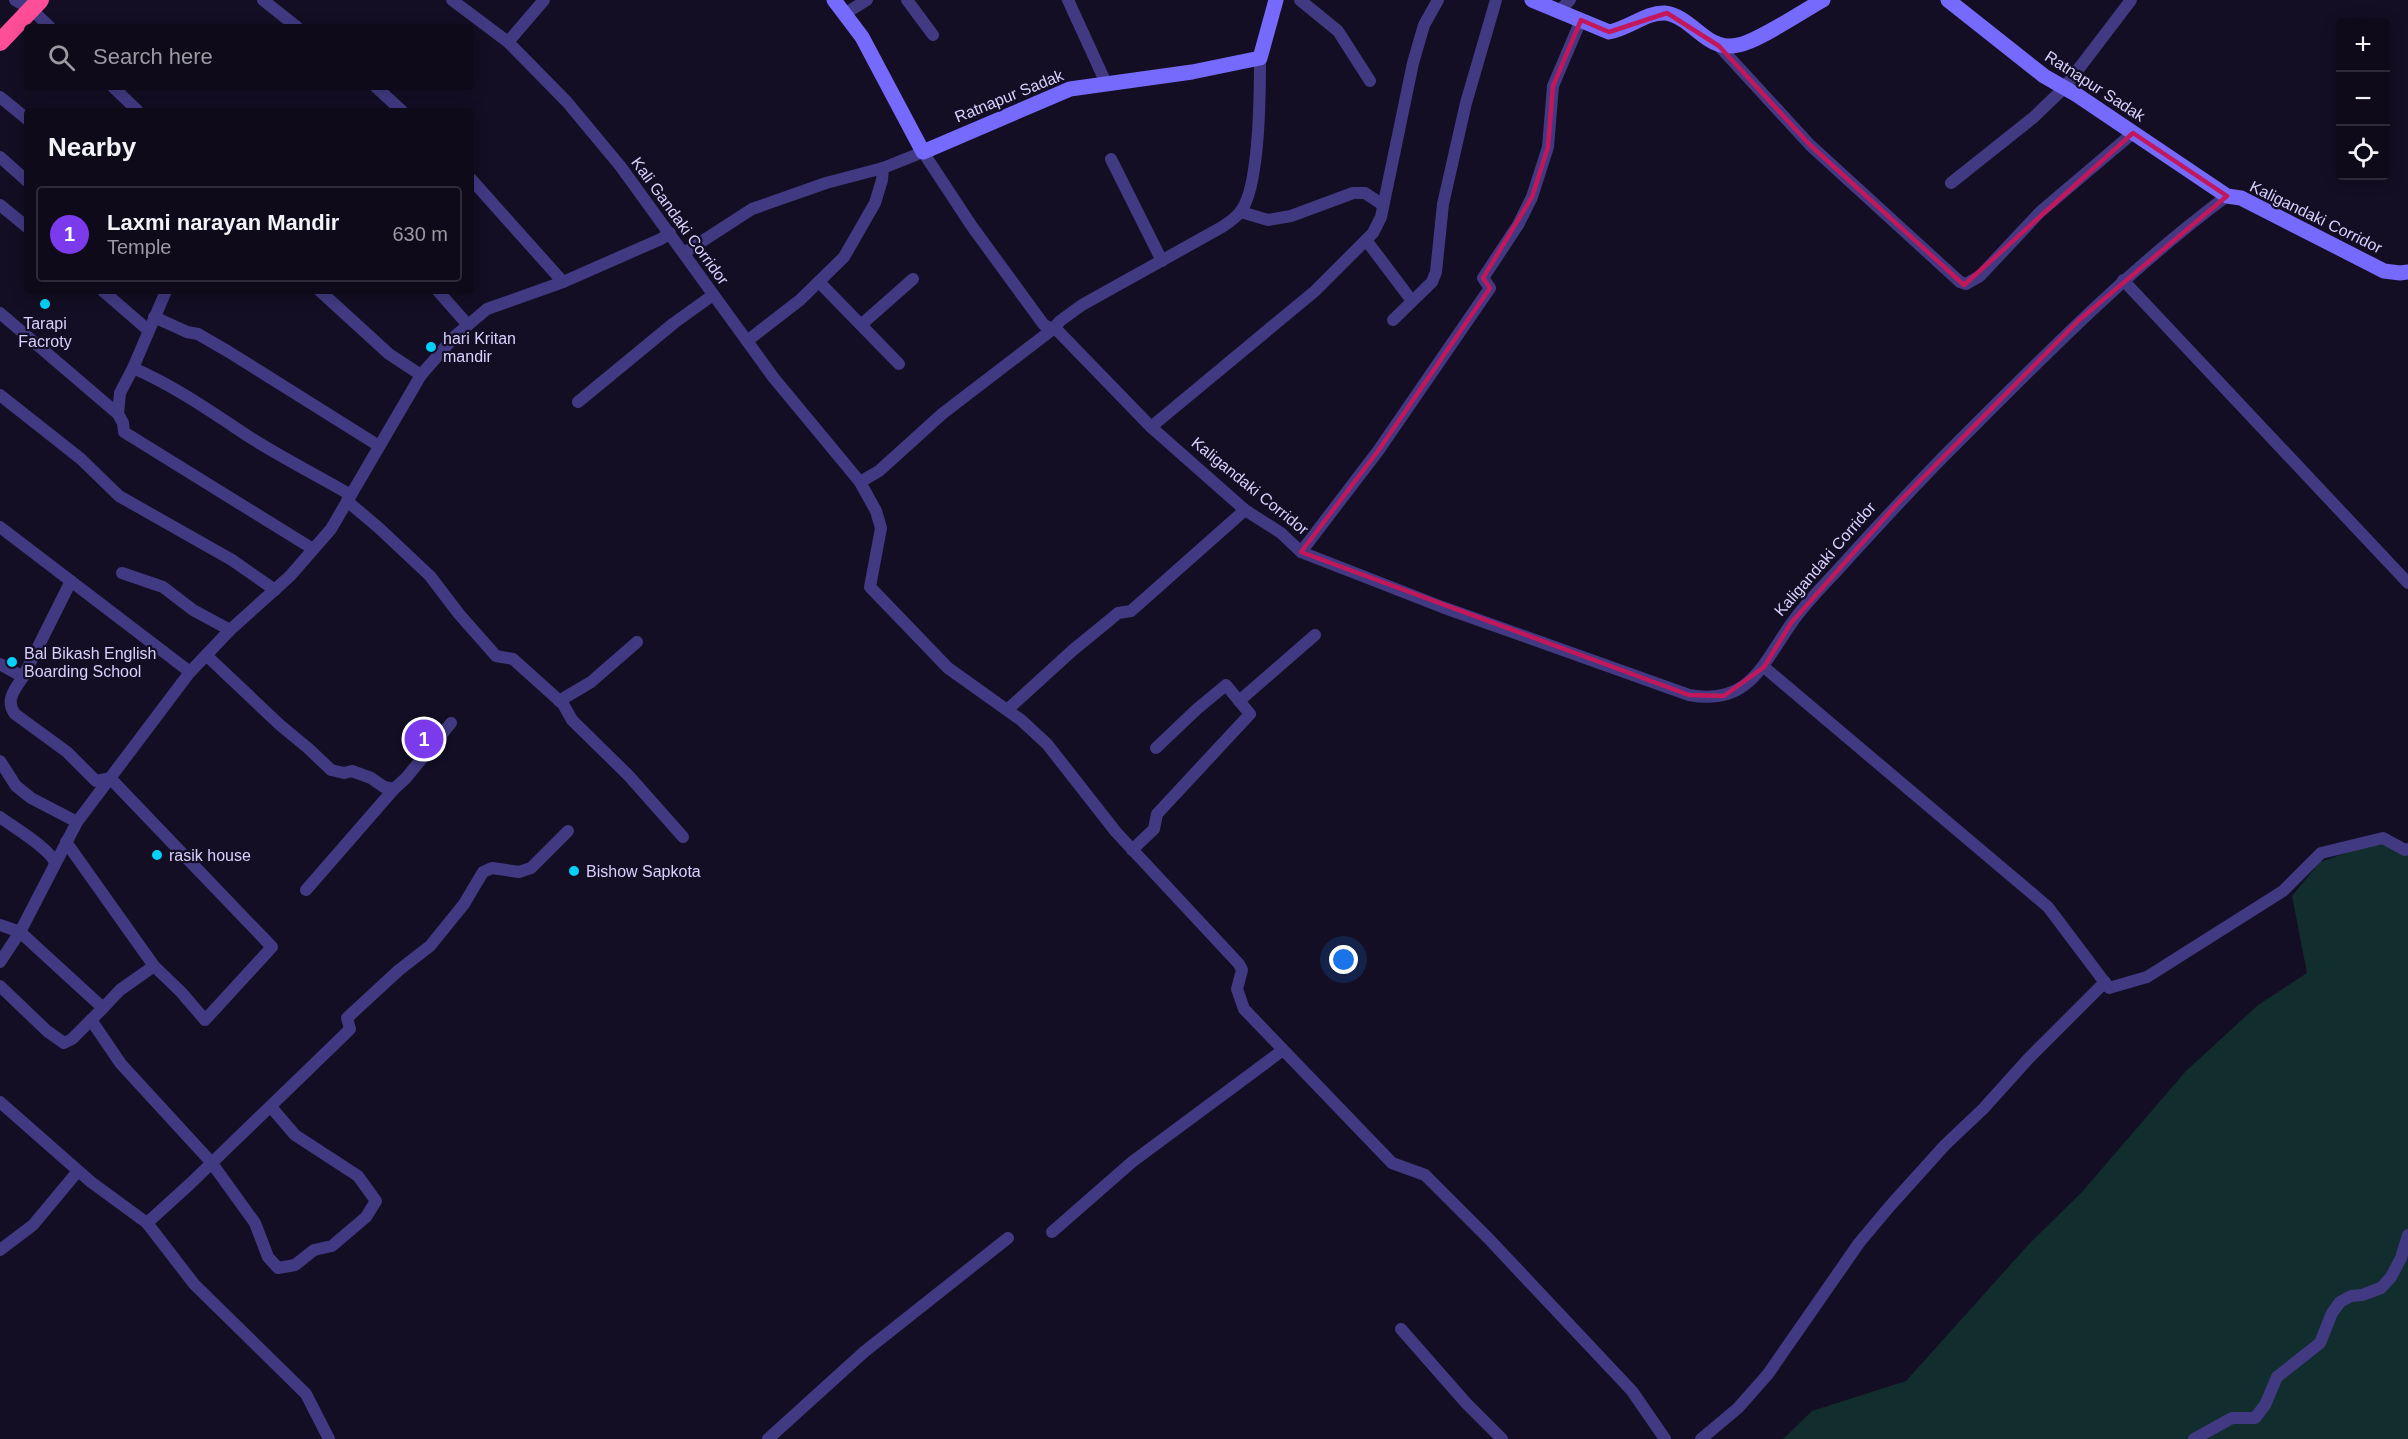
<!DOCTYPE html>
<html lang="en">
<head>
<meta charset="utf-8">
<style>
  :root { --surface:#0e0a1a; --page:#171323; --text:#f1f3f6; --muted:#9b9aa2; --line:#2e2b39; --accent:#7c3aed }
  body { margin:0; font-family:Helvetica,sans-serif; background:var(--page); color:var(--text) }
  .controls { position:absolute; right:18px; top:18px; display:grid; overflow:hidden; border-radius:6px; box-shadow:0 3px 15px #0003 }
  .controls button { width:54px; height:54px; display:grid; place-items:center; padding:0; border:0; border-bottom:2px solid var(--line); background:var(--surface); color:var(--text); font:30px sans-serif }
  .you { position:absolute; left:1344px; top:960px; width:21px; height:21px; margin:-15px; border:4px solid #fff; border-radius:50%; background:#1a73e8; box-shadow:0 0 0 9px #1a73e833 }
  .badge { display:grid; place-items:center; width:39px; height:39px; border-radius:50%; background:var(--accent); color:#fff; font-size:20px; font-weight:700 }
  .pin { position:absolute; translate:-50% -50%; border:3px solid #fff; box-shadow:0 2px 6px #0006 }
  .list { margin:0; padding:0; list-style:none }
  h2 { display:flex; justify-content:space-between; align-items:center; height:78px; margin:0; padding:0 24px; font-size:26px }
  h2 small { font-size:20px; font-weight:400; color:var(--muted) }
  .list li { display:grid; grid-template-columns:39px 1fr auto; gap:18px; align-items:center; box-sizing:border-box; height:96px; margin:0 12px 12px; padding:0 12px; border:2px solid var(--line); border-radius:6px }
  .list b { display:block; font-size:22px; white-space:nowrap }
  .list p { margin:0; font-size:20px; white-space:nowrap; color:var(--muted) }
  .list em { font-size:20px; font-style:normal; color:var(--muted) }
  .icon { flex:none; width:33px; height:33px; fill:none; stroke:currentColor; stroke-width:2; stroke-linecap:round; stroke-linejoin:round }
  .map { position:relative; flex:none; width:2408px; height:1439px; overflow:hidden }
  .search { position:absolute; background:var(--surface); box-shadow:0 3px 15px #0003; left:24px; top:24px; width:450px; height:66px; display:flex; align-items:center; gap:15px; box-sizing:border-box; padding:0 21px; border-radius:6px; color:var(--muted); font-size:22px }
  .panel { position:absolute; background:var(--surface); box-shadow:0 3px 15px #0003; left:24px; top:108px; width:450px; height:186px; border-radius:6px }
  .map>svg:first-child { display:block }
  .green { fill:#122d2d }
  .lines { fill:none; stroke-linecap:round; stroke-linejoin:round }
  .street { stroke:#413a82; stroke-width:12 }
  .secondary { stroke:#766afd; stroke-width:15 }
  .highway { stroke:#fd4e97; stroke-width:18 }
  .marked { fill:none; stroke:#c2185b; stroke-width:4.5; stroke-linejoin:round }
  .poi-dot { fill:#03d1f9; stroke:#130e23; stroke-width:2 }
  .labels { text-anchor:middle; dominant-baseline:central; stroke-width:4.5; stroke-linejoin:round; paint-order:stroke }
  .street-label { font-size:16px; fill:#d9d1fe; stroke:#130e23 }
  .poi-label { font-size:16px; fill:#d9d1fe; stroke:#130e23; text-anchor:start }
</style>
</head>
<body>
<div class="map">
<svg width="2408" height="1439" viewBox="0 0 2408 1439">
  <rect width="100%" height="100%" fill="#130e23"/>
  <path class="green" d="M2380 841 2408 854V1439H1783L1812 1411 1906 1381 2029 1244 2082 1192 2186 1071 2258 1005 2307 973 2292 896 2320 862Z"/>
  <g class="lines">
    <g class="street">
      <path d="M15 0 31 9 50 27"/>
      <path d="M263 0 297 27"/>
      <path d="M452 0 508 42 567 102 621 167 773 377 860 482 876 511 881 528 870 587 948 668 1021 720 1047 744 1116 832 1239 964 1242 970 1237 989 1244 1009 1392 1163 1425 1175 1488 1238 1632 1391 1665 1439"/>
      <path d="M907 0 933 35"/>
      <path d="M1068 0 1106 83"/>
      <path d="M1300 0 1338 31 1370 81"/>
      <path d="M1559 11 1570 0"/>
      <path d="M846 13 867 0"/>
      <path d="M508 42 544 0"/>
      <path d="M1719 46 1810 145 1960 282 1966 284 1980 276 2040 212 2133 133"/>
      <path d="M113 87 138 111"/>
      <path d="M376 87 402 111"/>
      <path d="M0 97 27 119"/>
      <path d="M0 157 27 181"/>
      <path d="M1111 159 1162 261"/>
      <path d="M471 179 563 282"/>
      <path d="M1951 183 2034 117 2064 88 2131 0"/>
      <path d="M0 205 27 227"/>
      <path d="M1241 212 1268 220 1291 216 1353 193H1365L1383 205"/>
      <path d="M1366 240 1412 301"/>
      <path d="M684 253 752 209 826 183 883 168 923 152 971 225 1030 306 1044 325 1053 329 1060 321 1082 305 1222 227C1228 223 1236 218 1240 212 1260 189 1260 91 1260 58"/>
      <path d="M2123 280 2408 583"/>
      <path d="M819 282 899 364"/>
      <path d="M103 291 148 330"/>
      <path d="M166 291 133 368C175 386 213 413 251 438 283 458 318 476 351 495"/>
      <path d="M320 291 389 354 421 375"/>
      <path d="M438 291 468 325"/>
      <path d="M0 313 118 414 123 423 124 432 313 549"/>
      <path d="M154 317 187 332 198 334 229 352 379 446"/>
      <path d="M1393 320 1432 282 1436 272 1443 204 1466 103 1496 0"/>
      <path d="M862 324 913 279"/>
      <path d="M747 341 800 300 844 257 875 203 882 180 883 168"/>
      <path d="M0 395 81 459 119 496 232 560 275 590"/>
      <path d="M578 402 674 323 713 295"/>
      <path d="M118 414 120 393 133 368"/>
      <path d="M1151 427 1315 291 1373 233 1381 217 1413 63 1424 25 1438 0"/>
      <path d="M860 482 879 471 942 414 1053 329 1057 330 1151 427 1245 510 1281 533 1301 552 1442 607 1689 695C1749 706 1762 665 1791 624 1806 602 1826 583 1844 563 1882 521 1920 480 1959 441 2045 355 2129 269 2227 196"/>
      <path d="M347 501 379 528 430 576 459 614 496 656 513 659 563 704 572 720 629 776 683 837"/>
      <path d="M0 527 190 672"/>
      <path d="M1301 552 1378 451 1490 288 1483 278 1518 225 1532 197 1548 147 1553 86 1581 20"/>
      <path d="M122 573 163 587 193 610 230 630"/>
      <path d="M206 655 280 725 309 749 331 770 344 773 352 771 371 778 384 787 394 789 406 778 451 723"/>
      <path d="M0 664 23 677C14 690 5 701 15 714L67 752 96 781 110 778 272 947 205 1020 181 992 154 966 120 990 103 1008"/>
      <path d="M1764 667 2048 907 2109 988 2147 977 2283 891 2321 853 2383 838 2405 850 2408 849"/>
      <path d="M23 677 71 581"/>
      <path d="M559 701 591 682 637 642"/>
      <path d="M1239 701 1315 635"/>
      <path d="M1007 710 1073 650 1111 619 1118 613 1131 611 1245 510"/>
      <path d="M0 761 16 786 31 798 77 822"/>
      <path d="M0 817C13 827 51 849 55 863"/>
      <path d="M66 842 154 966"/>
      <path d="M1132 850 1154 829 1157 814 1250 714 1226 685 1197 709 1156 748"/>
      <path d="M306 890 394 789"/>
      <path d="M0 925 20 932 103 1008 91 1020 121 1064 211 1162 255 1223 268 1257 278 1268 295 1265 314 1250 332 1246 366 1217 376 1201 358 1176 295 1135 271 1107"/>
      <path d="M0 962 20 932 77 822 190 672 230 630 290 576 331 529 421 375 455 336 487 309 563 282 661 239 670 233"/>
      <path d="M0 986 47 1031 64 1043 72 1039 91 1020"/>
      <path d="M0 1102 91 1182 147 1223 194 1284 306 1394 329 1439"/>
      <path d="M147 1223 191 1183 342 1037 350 1029 347 1018 399 970 430 946 464 904 483 872 492 868 519 872 531 868 568 831"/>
      <path d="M1052 1232 1132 1162 1283 1050"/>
      <path d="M0 1250 33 1225 78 1171"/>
      <path d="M1401 1329 1466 1403 1502 1439"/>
      <path d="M768 1439 864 1352 1008 1238"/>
      <path d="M1701 1439 1738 1408 1768 1374 1859 1243 1890 1206 1945 1145 1983 1109 2029 1058 2105 982"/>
      <path d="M2194 1439 2232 1418H2255L2265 1405 2277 1377 2320 1343 2332 1313 2340 1302 2351 1296 2362 1295 2381 1288 2391 1277 2401 1258 2408 1235"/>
    </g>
    <g class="secondary">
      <path d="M834 0 862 37 923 152 1070 89 1192 72 1260 58 1276 0"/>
      <path d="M1532 0 1609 32C1630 28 1646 12 1665 13 1680 14 1696 31 1708 39 1717 45 1726 48 1738 45 1757 42 1803 11 1823 0"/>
      <path d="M1948 0 2044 76 2077 95 2227 196 2241 198 2384 271 2400 273 2408 272"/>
    </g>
    <path class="highway" d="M0 42 40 0"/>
  </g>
  <path class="marked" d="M1667 13 1719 46 1810 145 1964 285 2133 133 2227 196 2079 320 1896 505 1791 623 1764 667 1724 696 1689 695 1301 552 1378 451 1490 288 1483 278 1532 197 1548 147 1553 86 1581 20 1609 32Z"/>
  <g class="poi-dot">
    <circle cx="45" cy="304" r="6"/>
    <circle cx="431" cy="347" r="6"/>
    <circle cx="12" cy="662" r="6"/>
    <circle cx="157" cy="855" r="6"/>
    <circle cx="574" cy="871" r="6"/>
  </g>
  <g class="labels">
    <g class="street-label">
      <text transform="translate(2095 86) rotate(33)">Ratnapur Sadak</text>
      <text transform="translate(1009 96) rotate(-22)">Ratnapur Sadak</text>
      <text transform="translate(2316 217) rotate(26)">Kaligandaki Corridor</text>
      <text transform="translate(680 221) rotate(54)">Kali Gandaki Corridor</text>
      <text transform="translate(1250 486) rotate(39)">Kaligandaki Corridor</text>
      <text transform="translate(1825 559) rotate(-49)">Kaligandaki Corridor</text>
    </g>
    <g class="poi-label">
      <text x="45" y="323" text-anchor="middle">Tarapi<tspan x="45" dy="18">Facroty</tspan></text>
      <text x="443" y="338">hari Kritan<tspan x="443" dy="18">mandir</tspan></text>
      <text x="24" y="653">Bal Bikash English<tspan x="24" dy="18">Boarding School</tspan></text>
      <text x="169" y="855">rasik house</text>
      <text x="586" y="871">Bishow Sapkota</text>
    </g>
  </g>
</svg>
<div class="controls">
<button>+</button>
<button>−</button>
<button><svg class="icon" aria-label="locate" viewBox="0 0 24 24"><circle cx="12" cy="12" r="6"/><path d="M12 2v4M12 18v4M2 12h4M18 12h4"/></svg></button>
</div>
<div class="you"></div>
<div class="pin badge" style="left:424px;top:739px">1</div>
<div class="search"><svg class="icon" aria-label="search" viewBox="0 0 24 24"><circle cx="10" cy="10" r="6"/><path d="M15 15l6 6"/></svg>Search here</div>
<section class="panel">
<h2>Nearby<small></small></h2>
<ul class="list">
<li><span class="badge">1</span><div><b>Laxmi narayan Mandir</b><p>Temple</p></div><em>630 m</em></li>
</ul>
</section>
</div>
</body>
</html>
